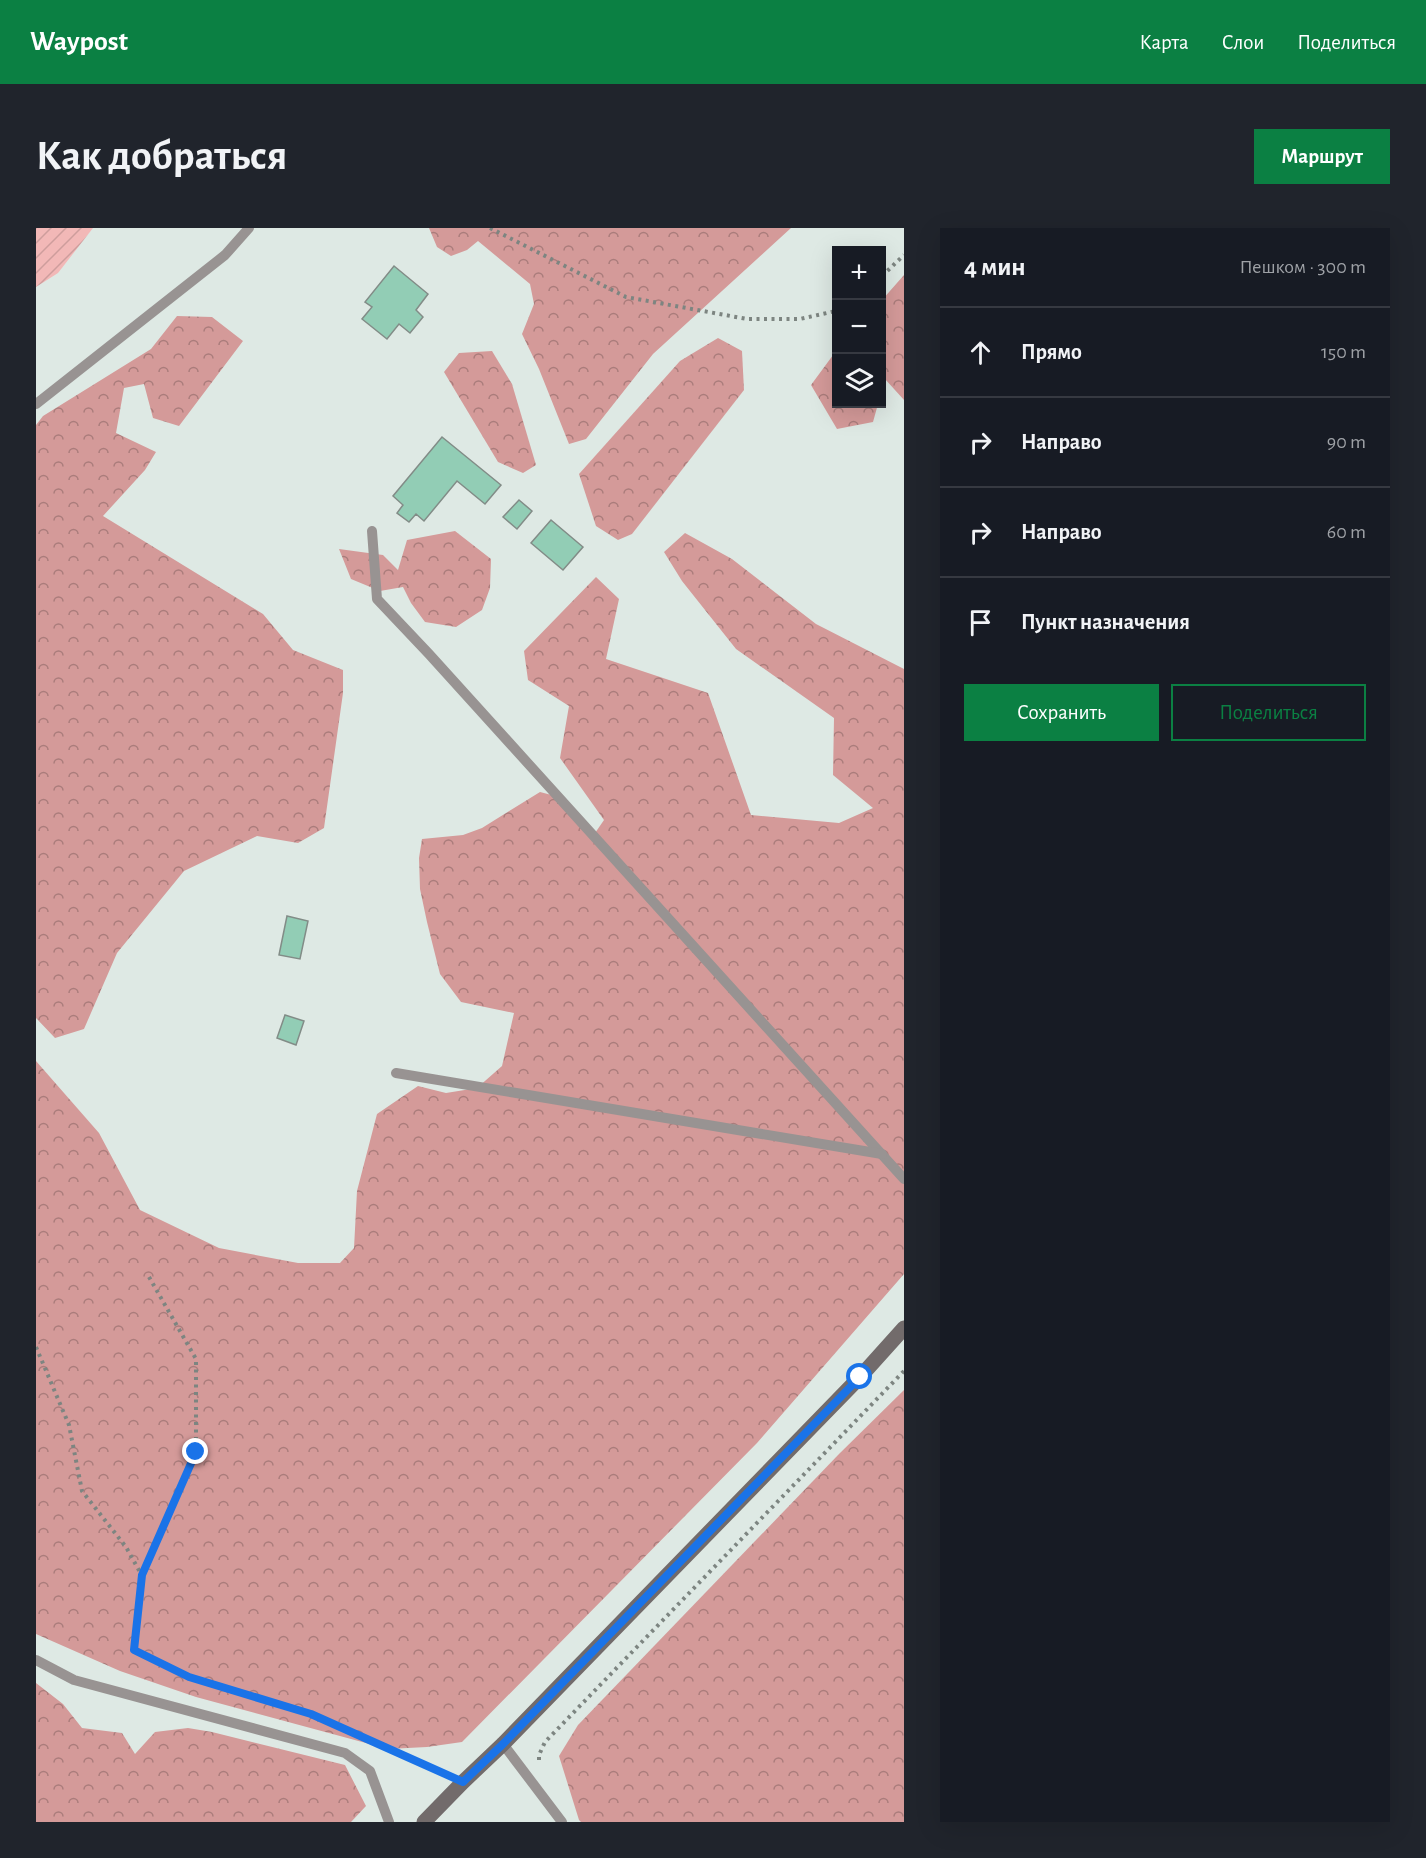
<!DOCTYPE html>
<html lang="ru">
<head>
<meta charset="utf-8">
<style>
  :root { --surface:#171b24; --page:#20242c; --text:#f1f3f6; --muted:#9ea1a6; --line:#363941; --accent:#0b8043 }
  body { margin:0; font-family:"Alegreya Sans",sans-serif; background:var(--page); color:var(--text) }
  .controls { position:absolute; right:18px; top:18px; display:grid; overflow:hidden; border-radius:0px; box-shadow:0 6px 24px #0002 }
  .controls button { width:54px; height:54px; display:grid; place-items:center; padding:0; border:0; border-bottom:2px solid var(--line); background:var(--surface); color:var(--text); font:30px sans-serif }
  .stop { position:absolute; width:18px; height:18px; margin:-14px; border:4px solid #1a73e8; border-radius:50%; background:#fff }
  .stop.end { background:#1a73e8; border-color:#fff; box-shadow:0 2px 6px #0008 }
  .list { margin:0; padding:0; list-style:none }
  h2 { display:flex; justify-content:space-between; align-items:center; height:78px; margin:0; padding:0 24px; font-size:26px }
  h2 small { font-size:20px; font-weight:400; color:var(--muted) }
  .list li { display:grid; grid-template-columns:39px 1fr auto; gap:18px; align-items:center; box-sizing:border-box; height:90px; padding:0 24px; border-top:2px solid var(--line) }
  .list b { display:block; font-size:22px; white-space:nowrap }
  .list em { font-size:20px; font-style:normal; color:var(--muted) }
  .actions { display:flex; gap:12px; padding:18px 24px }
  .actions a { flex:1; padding:14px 0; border:2px solid var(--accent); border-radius:0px; text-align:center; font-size:21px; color:var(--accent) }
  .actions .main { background:var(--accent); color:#fff }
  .icon { flex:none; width:33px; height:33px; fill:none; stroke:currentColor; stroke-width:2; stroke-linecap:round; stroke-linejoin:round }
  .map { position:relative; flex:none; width:868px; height:1594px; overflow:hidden; border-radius:0px }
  header { display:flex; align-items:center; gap:36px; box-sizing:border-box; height:84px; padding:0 30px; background:var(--accent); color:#fff }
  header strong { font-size:28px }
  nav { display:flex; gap:33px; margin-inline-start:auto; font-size:21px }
  .intro { display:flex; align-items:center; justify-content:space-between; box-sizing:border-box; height:144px; padding:0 36px }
  h1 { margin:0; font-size:42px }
  .button { padding:15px 27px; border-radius:0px; background:var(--accent); color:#fff; font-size:21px; font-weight:700 }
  main { display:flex; gap:36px; padding:0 36px }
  aside { flex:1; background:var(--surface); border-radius:0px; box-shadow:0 6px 24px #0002 }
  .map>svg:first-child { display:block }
  .forest { fill:url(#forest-crowns) }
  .garden { fill:url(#garden-furrows) }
  .building { fill:#92cdb5; stroke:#828c87; stroke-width:1.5 }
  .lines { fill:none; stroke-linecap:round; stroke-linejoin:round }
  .path { stroke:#7d8581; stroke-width:4; stroke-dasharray:3 4.5; stroke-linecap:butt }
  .lane { stroke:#989392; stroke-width:10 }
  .secondary { stroke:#726b6b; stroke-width:15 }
  .route { stroke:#1a73e8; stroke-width:8 }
</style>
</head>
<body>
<header>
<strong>Waypost</strong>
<nav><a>Карта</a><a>Слои</a><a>Поделиться</a></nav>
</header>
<div class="intro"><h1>Как добраться</h1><a class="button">Маршрут</a></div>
<main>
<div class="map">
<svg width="868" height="1594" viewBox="0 0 868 1594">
  <defs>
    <pattern id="forest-crowns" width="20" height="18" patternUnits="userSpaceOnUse" patternTransform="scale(1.5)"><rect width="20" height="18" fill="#d49a99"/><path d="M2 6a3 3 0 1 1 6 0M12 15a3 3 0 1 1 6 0" fill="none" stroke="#aa7c7b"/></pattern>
    <pattern id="garden-furrows" width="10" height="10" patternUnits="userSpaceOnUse" patternTransform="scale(1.5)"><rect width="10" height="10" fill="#f2b8b7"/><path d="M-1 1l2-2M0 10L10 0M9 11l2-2" fill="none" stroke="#ce9d9c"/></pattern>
  </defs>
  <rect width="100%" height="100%" fill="#dee9e4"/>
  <g class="forest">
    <path d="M393 0H755L617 126 550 211 533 216 503 141 486 106 498 76 494 56 442 13 431 22 415 28 401 19Z"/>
    <path d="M868 47V172L849 151 846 162V72Z"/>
    <path d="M141 88 176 89 207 113 143 198 117 190 108 156 88 160 80 205 120 224 109 242 67 288 227 386 257 422 307 442V465L288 600 262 615 221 608 148 643 81 725 48 801 19 810 0 790V197L7 188 115 121Z"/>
    <path d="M682 110 706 123 708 162 596 306 582 312 560 298 543 246 644 133Z"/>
    <path d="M456 123 476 156 500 237 487 245 462 234 408 144 423 125Z"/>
    <path d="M800 123V176H842L837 194 801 201 775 157Z"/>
    <path d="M419 303 455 331 454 360 446 382 420 399 389 394 375 375 367 359 344 363 315 351 303 321 347 327 362 342 371 312Z"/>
    <path d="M649 305 696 331 780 396 868 441V1046L721 1215 426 1514 391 1519 352 1521 160 1469 84 1443 0 1406V833L63 905 104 982 183 1020 262 1035H304L318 1020 321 963 341 886 382 858 410 865 441 860 466 838 478 785 425 774 404 746 391 694 384 661 383 630 386 611 427 607 446 600 504 564 527 570 557 608 568 592 524 530 533 478 492 452 488 423 560 349 583 371 570 431 672 465 715 587 803 595 837 580 797 547 798 490 700 421 646 353 628 324Z"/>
    <path d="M868 1162V1594H545L543 1592 523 1528 542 1497 803 1226Z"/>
    <path d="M0 1455 27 1476 46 1500 86 1505 99 1526 119 1504 152 1500 176 1504 309 1537 330 1578 315 1594H0Z"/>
  </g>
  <path class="garden" d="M0 0H57L22 45 0 59Z"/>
  <g class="building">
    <path d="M358 38 392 66 380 82 387 89 374 105 363 96 351 111 326 91 336 79 329 74Z"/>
    <path d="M406 209 465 257 449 276 421 253 388 293 380 286 373 294 361 285 367 277 357 268Z"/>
    <path d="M483 272 496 283 481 301 467 289Z"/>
    <path d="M515 292 547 319 527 342 495 315Z"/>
    <path d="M251 688 272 693 264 731 243 727Z"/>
    <path d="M249 787 268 793 260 817 241 810Z"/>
  </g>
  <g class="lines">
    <g class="path">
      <path d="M454 0 590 69 711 91H764L800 83"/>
      <path d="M846 48 868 27"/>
      <path d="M113 1049 160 1131V1224L106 1347 98 1422 153 1449 275 1486 409 1546"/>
      <path d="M0 1119 33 1197 46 1263 90 1319 105 1346"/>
      <path d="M503 1532V1527L509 1514 868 1143"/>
    </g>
    <g class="lane">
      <path d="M0 176 189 27 213 0"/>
      <path d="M336 303 341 371 393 426 868 951"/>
      <path d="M360 845 846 926"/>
      <path d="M0 1432 38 1452 309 1525 334 1543 353 1594"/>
      <path d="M467 1516 526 1594"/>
    </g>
    <path class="secondary" d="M388 1594 427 1554 467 1516 824 1149 868 1100"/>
  </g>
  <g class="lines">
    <path class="route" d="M160 1224 106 1347 98 1422 153 1449 275 1486 427 1554 467 1516 824 1149"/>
  </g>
</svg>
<div class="controls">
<button>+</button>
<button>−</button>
<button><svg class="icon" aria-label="layers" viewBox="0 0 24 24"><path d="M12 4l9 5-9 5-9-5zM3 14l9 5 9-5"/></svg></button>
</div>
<div class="stop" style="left:824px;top:1149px"></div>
<div class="stop end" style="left:160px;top:1224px"></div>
</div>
<aside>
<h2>4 мин<small>Пешком · 300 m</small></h2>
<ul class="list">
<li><svg class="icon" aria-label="ahead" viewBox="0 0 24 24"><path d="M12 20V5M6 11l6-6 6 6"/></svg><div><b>Прямо</b></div><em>150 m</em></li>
<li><svg class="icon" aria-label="right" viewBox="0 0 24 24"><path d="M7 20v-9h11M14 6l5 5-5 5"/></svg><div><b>Направо</b></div><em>90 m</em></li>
<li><svg class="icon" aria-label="right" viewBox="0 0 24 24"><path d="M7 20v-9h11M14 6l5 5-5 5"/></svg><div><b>Направо</b></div><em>60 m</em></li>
<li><svg class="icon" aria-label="arrive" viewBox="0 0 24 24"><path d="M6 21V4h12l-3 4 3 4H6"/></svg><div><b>Пункт назначения</b></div></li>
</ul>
<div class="actions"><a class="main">Сохранить</a><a>Поделиться</a></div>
</aside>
</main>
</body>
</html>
